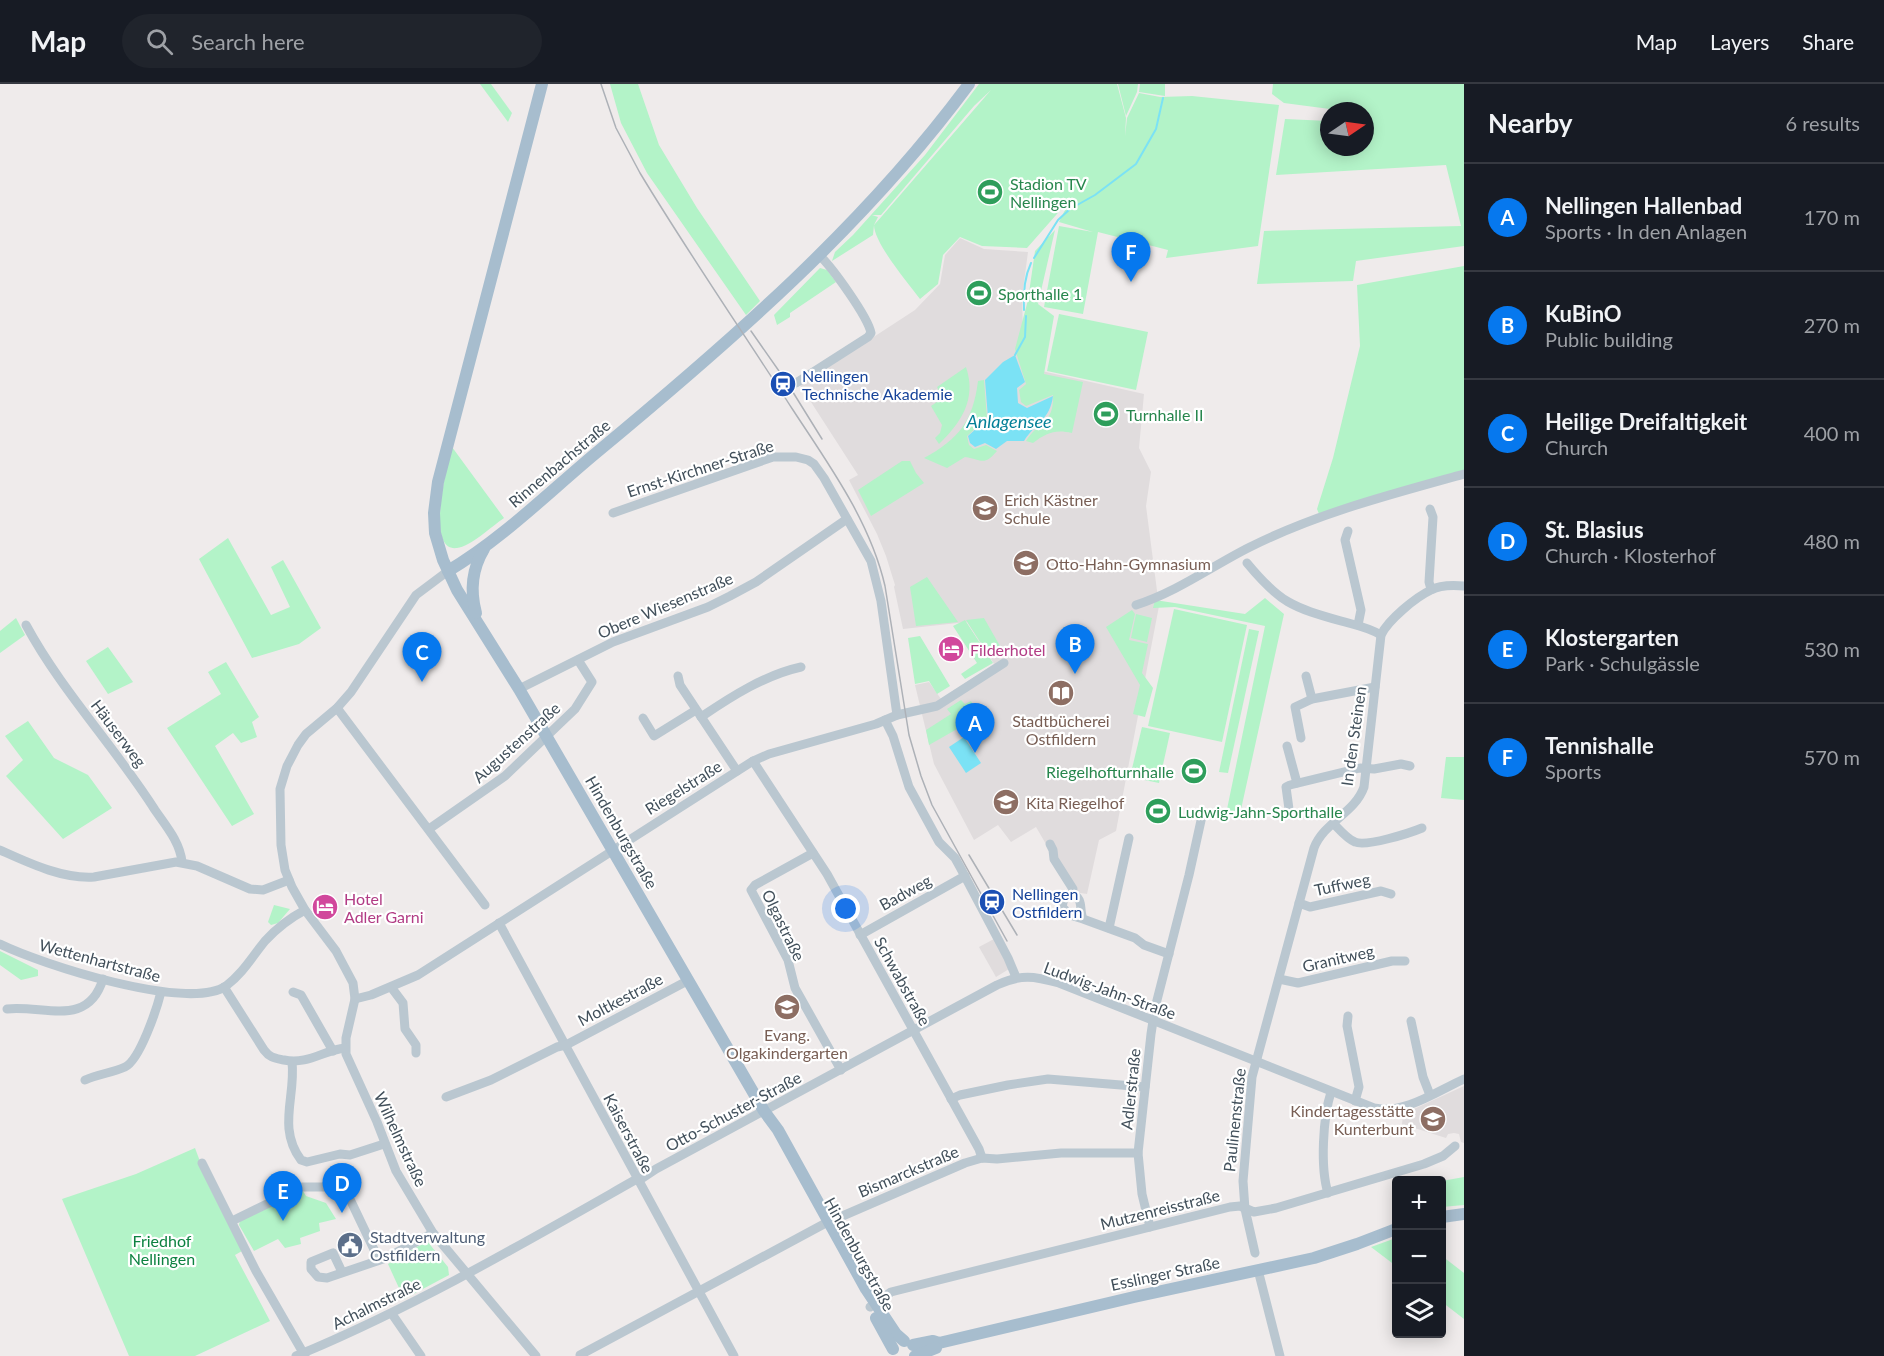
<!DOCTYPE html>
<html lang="en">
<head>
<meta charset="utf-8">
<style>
  :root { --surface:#171b24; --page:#20242c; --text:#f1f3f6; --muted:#9ea1a6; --line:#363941; --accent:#0678ee }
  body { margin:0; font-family:Lato,sans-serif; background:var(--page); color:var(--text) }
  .controls { position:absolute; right:18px; bottom:18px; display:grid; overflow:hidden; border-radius:6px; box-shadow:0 3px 15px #0003 }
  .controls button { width:54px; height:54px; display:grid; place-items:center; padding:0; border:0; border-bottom:2px solid var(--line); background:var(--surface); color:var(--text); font:30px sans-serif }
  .compass { position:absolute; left:1320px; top:18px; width:54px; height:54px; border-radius:50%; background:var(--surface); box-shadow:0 3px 15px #0003; rotate:77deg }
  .you { position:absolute; left:846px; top:825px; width:21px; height:21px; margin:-15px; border:4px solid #fff; border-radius:50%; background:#1a73e8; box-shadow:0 0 0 9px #1a73e833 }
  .badge { display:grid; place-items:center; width:39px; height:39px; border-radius:50%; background:var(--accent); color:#fff; font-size:20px; font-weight:700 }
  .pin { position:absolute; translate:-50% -50px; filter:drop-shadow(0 2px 3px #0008) }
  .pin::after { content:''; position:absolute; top:32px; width:21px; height:18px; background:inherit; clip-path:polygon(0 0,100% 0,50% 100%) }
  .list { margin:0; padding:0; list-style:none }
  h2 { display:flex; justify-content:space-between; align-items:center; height:78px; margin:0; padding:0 24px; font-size:26px }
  h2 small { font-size:20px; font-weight:400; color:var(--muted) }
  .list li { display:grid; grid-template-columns:39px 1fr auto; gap:18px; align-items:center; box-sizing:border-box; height:108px; padding:0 24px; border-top:2px solid var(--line) }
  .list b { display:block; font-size:22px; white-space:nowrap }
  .list p { margin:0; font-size:20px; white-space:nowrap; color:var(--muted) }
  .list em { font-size:20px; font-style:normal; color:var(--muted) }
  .icon { flex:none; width:33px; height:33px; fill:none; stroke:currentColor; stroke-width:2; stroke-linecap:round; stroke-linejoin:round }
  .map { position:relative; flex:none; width:1464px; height:1272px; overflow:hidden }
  header { display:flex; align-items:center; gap:36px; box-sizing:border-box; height:84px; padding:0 30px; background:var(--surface); border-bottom:2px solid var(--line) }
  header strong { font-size:28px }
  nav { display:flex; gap:33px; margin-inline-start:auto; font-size:21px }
  .search { width:420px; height:54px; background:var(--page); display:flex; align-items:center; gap:15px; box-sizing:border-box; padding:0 21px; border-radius:33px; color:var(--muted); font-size:22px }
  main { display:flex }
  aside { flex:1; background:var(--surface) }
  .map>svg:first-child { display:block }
  .education { fill:#e0dcdd }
  .green { fill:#b3f3c8; fill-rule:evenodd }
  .water { fill:#7be2f5 }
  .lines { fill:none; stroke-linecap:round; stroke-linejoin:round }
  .stream { stroke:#7be2f5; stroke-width:2 }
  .minor { stroke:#bac7d0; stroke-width:9 }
  .major { stroke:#a7bdce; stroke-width:12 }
  .tram { stroke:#adb1b7; stroke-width:1.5 }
  .labels { text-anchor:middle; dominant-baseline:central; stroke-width:4.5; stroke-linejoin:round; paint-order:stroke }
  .leisure-label { font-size:16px; fill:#27864d; stroke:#fff; text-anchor:start }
  .transit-label { font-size:16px; fill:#164399; stroke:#fff; text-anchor:start }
  .street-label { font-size:16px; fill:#42505b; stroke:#fff }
  .education-label { font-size:16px; fill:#785e54; stroke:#fff; text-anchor:start }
  .hotel-label { font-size:16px; fill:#b23c85; stroke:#fff; text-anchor:start }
  .service-label { font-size:16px; fill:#4e5e75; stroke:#fff; text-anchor:start }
  .park-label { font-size:16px; fill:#0d8241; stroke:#fff }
  .water-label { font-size:18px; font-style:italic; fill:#038098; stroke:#fff }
</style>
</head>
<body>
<header>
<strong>Map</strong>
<div class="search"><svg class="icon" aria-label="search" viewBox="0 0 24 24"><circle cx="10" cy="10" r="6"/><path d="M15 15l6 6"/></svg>Search here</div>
<nav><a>Map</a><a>Layers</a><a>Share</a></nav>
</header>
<main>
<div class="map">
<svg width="1464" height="1272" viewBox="0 0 1464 1272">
  <rect width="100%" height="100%" fill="#efebeb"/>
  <g class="education">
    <path d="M960 154 984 165 1028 168 1022 213 1024 283 1144 310 1139 364 1151 388 1146 422 1159 522 1116 747 1099 756 1087 810 1074 808 1036 743 1011 758 998 741 974 756 934 680 915 601 929 598 941 615 994 580 967 538 903 545 894 503 895 501 886 472 877 450 849 396 858 391 800 301 915 226 940 200 945 171Z"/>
    <path d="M994 855 1009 885 996 893 979 863Z"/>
    <path d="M1464 1002V1059L1461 1058 1459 1050 1454 1049 1448 1050 1446 1054 1402 1040 1403 1030Z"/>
  </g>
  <g class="green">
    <path d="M480 0H491L512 29 508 38Z"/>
    <path d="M610 0H638L659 61 697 124 760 217 746 231 647 89 621 39Z"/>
    <path d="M979 0H1117L1126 34 1125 52 1127 34 1139 9 1160 13 1192 12 1279 21 1258 162 1166 174 1168 166 1098 148 1083 230 1044 223 1059 142 1093 148 1059 138 1071 114 1027 164 982 162 960 153 943 171 938 200 920 215C908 199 874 159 874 141L873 151 832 177 835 168 853 151 925 71ZM991 6 882 132 874 141 878 133 872 131H881L974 22Z"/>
    <path d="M1118 0H1138L1137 8 1126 32Z"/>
    <path d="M1140 0H1165V12L1139 8Z"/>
    <path d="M1273 0H1464V162L1356 177 1353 197 1257 200 1264 147 1461 142 1446 81 1276 91 1285 35 1329 37V63H1365V27H1345L1284 19 1272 10Z"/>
    <path d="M1055 146 1038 220 1054 232 1044 290 1083 298 1072 349C1055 345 1046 349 1033 359L1026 357C1039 336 1054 340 1053 311L1026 322 1021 318 1019 306 1026 300 1015 265 1028 216 1035 167Z"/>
    <path d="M1464 182V388L1319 430 1317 425 1333 374 1360 262 1357 201Z"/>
    <path d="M820 184 827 186 836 198 790 229V233L777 241 774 231Z"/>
    <path d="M1059 230 1148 248 1136 306 1047 287Z"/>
    <path d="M966 283C977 315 961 339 939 360L935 354 940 349 942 341 931 322 943 314 937 303Z"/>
    <path d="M984 296 987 334 967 352 969 361 974 365 986 361 997 367C984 382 983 376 965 373L947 384 924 374C959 355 973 337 978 297Z"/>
    <path d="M452 363 504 434C492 442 470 463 457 464 424 468 448 379 452 363Z"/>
    <path d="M902 377H910L916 389 924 399 871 432 858 406Z"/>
    <path d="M228 454 271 531 290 523 271 483 283 476 321 544 299 560 252 574 199 475Z"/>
    <path d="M927 493 958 538 916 542 910 503Z"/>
    <path d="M1265 514 1284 530 1240 730H1226L1265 542 1175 523 1153 524 1155 516 1245 530Z"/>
    <path d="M1174 525 1247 541 1222 658 1148 642Z"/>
    <path d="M1132 526 1135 530 1129 556 1148 560 1142 589 1153 604 1145 633 1133 630 1140 601 1106 543Z"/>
    <path d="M1136 530 1152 534 1147 558 1131 554Z"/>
    <path d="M16 534 25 551 0 569V547Z"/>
    <path d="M984 534 1000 562 988 570 966 536Z"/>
    <path d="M965 536 993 579 965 595 961 590 977 579 953 542Z"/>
    <path d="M1249 545 1259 547 1228 689 1219 688Z"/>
    <path d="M920 552 950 602 937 610 929 597 915 600 908 554Z"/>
    <path d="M108 563 133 598 108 610 86 577Z"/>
    <path d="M226 578 259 633 252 638 257 653 241 659 233 649 215 662 254 730 232 742 167 644 221 610 208 588Z"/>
    <path d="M961 616 965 620 971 617 980 632 929 661 926 646 951 630 947 625Z"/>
    <path d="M28 637 54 674 88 691 112 724 63 755 6 692 23 676 5 652Z"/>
    <path d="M1142 643 1170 649 1159 699 1130 693Z"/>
    <path d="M1446 673H1464V716L1441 714Z"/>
    <path d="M274 821 290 825 278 839 271 841 268 838Z"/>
    <path d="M0 867 38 886V892L21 896 0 881Z"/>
    <path d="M195 1064 210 1104 242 1167 235 1171 270 1237 195 1272H129L62 1115 136 1090Z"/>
    <path d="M1464 1093V1121L1442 1123V1097Z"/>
    <path d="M303 1107 306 1112 326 1119 336 1135 319 1139 320 1147 300 1154 301 1160 285 1164 278 1155 254 1167 239 1141 240 1136Z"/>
    <path d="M1396 1154V1182L1371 1163Z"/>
    <path d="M427 1157 448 1183 449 1191 404 1215 388 1180Z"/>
    <path d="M1442 1172 1464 1189V1235L1442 1218Z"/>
  </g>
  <g class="water">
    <path d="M1015 271 1025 298 1017 304 1018 319 1027 324 1053 312C1050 336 1035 339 1024 357H1007L996 365 985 359 975 363 970 359 968 352 988 334 985 296 1003 278Z"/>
    <path d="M964 653 981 679 966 689 949 663Z"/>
  </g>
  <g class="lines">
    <g class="stream">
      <path d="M1034 174 1058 136 1070 125 1095 111 1136 80 1156 45 1163 14"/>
      <path d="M1024 226C1023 210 1024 194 1031 179"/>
      <path d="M1015 271 1025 253 1026 232"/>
    </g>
    <g class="minor">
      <path d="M796 299 868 253 871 249C868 233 832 183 819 171"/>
      <path d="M1430 425 1433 433 1429 498 1431 505"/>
      <path d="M613 429 773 373H796L808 376 814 380 824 394 871 477 881 517 897 631"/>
      <path d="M1348 447 1345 456 1361 526 1358 541"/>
      <path d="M1247 479C1280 519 1292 523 1341 537 1355 541 1368 543 1381 551"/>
      <path d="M448 487 416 511 351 608 337 624 306 650 298 661 287 682 280 705 281 761 285 786 292 803 305 826 336 867 353 899 355 915 346 954V970L377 1038 396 1087 433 1149 536 1272"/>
      <path d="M1136 521C1177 508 1212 482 1250 463 1318 429 1392 410 1464 390"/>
      <path d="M26 541C61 606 115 663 155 726 166 742 180 758 182 778"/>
      <path d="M678 592 680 601 737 687"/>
      <path d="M1306 592 1312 615"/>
      <path d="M519 605 613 558 708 523 730 512 756 498 847 435"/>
      <path d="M337 624 485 821"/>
      <path d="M701 633C732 612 765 591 801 583"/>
      <path d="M643 634 654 652 696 626"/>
      <path d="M885 636 893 652 909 703 939 758 955 774 960 783 1008 874 1016 893"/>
      <path d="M1301 654 1295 623 1312 615 1375 603"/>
      <path d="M1287 662 1297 699"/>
      <path d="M753 677 827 790 979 1065 982 1074"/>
      <path d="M1289 725 1286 703 1290 701 1360 684 1374 685 1401 680 1410 682"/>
      <path d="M1333 739C1339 745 1347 755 1355 758 1366 763 1410 749 1422 744"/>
      <path d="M429 745 505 692 575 625 592 598 578 576"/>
      <path d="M1050 760 1053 766 1054 775 1073 805 1072 810"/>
      <path d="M0 766C29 779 62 795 94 793L176 778 197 782 250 805 263 806 289 796"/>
      <path d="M813 769 755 801 751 806 788 876 795 904 841 986"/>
      <path d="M1299 819 1310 823 1381 807 1391 810"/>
      <path d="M1083 835 1070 831 1062 823 1064 814 1072 810C1084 814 1079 826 1083 835L1135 854 1144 861 1169 870"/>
      <path d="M499 839 734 1272"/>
      <path d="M1109 844 1129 754"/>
      <path d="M860 851 965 792"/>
      <path d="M0 860C41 880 188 928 226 902 243 889 252 873 265 857 276 845 290 834 305 826"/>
      <path d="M1279 895 1298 899 1392 877H1405"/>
      <path d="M224 903 264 966C270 974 275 974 284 976 308 981 324 966 345 964"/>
      <path d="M391 903 403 919 405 945 416 961V969"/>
      <path d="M293 908 301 911 333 967"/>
      <path d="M355 915 371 911 418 891 753 677 769 670 876 640 897 631 937 622 1004 579"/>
      <path d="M7 925C45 921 88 944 103 895"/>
      <path d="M1348 932 1347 942 1359 1003 1355 1017"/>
      <path d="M1411 937 1423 993 1430 1011"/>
      <path d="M292 978C296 1012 277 1044 301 1076L307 1078 340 1070 350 1071 384 1060"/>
      <path d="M85 996C98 990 112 989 125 983 140 976 157 924 161 908"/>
      <path d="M446 1013 491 996 557 963 566 961 689 896"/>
      <path d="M951 1015 960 1011 1008 1001 1048 995 1145 1003"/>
      <path d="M202 1079 256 1187 305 1272"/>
      <path d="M1328 1109C1320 1083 1323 1033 1331 1008"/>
      <path d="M232 1137 302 1103H340L348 1111 379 1176"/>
      <path d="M1150 1143 1142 1110 1138 1069 1151 950 1155 924 1189 791 1202 732"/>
      <path d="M1255 1169 1245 1125 1243 1097 1252 993 1314 764C1324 738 1355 729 1364 703L1381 551C1388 536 1416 513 1431 506 1440 501 1453 501 1464 502"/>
      <path d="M1258 1186 1280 1272"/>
      <path d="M342 1188 333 1169 311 1178V1185L318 1193 327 1194 386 1174 433 1149"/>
      <path d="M870 1223 891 1208 1230 1123 1240 1122 1254 1128 1276 1124 1424 1080 1443 1072 1455 1062"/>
      <path d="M392 1230 421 1272"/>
      <path d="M580 1271 824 1140 965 1079 982 1074 997 1075 1061 1069H1138"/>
      <path d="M296 1272C414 1223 524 1159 635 1096L641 1095 656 1085 997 901C1021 890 1034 892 1059 899L1374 1024C1404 1031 1437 1007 1464 995"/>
    </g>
    <g class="major">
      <path d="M542 0 438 398 434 429 435 449 443 476 457 506 519 605 764 1027 778 1046 866 1205 896 1250 904 1257"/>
      <path d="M448 487C502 455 548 409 596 369 731 257 864 142 969 0"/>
      <path d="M476 529C470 507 472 485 484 465"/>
      <path d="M1442 1133 1464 1130"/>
      <path d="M876 1234 893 1265"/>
      <path d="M913 1261 933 1257 939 1259 1134 1213 1314 1174 1357 1160 1396 1145"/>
      <path d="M915 1272 936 1264"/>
    </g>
    <g class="tram">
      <path d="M601 0 616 44 640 89C689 170 742 247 793 326 829 381 870 437 885 502L909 651 921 692 932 721 1007 857"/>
      <path d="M751 247 786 297 822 355"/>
      <path d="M969 771 1017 851"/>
    </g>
  </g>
  <defs>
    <symbol id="stadium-disc" viewBox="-11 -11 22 22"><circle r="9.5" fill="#2e9e5b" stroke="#fff"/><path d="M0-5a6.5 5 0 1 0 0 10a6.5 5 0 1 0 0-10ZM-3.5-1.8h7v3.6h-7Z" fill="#fff"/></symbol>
    <symbol id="station-disc" viewBox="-11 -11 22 22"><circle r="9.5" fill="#1a4fb4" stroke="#fff"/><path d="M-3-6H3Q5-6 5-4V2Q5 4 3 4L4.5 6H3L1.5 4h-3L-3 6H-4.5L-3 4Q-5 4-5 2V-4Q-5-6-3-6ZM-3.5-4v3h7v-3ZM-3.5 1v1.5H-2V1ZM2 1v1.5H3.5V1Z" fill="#fff"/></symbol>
    <symbol id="school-disc" viewBox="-11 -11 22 22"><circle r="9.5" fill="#8d6e63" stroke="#fff"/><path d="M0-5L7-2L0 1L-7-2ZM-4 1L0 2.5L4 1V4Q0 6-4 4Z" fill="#fff"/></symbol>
    <symbol id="hotel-disc" viewBox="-11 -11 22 22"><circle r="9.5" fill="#d1479c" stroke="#fff"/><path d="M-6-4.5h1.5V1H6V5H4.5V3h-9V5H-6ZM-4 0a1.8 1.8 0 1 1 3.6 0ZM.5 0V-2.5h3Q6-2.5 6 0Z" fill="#fff"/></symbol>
    <symbol id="library-disc" viewBox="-11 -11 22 22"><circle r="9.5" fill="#8d6e63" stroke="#fff"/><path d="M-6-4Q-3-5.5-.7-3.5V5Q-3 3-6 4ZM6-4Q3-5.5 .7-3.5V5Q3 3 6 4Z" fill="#fff"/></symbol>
    <symbol id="civic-disc" viewBox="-11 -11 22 22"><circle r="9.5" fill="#5c6f8a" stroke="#fff"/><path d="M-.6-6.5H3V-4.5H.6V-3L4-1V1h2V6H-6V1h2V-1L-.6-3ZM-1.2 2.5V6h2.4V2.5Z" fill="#fff"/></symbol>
  </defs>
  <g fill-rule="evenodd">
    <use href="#stadium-disc" x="975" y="93" width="30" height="30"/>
    <use href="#stadium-disc" x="964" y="194" width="30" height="30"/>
    <use href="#station-disc" x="768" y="285" width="30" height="30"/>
    <use href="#stadium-disc" x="1091" y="315" width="30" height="30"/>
    <use href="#school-disc" x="970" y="409" width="30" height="30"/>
    <use href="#school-disc" x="1011" y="464" width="30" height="30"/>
    <use href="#hotel-disc" x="936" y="550" width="30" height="30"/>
    <use href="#library-disc" x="1046" y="594" width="30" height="30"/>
    <use href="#stadium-disc" x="1179" y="672" width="30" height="30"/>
    <use href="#school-disc" x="991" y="703" width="30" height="30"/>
    <use href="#stadium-disc" x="1143" y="712" width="30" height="30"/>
    <use href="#station-disc" x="977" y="803" width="30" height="30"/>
    <use href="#hotel-disc" x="310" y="808" width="30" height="30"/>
    <use href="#school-disc" x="772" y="908" width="30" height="30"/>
    <use href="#school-disc" x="1418" y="1020" width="30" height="30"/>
    <use href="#civic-disc" x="335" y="1146" width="30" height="30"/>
  </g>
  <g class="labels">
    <g class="leisure-label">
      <text x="1010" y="99">Stadion TV<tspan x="1010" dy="18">Nellingen</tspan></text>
      <text x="998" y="209">Sporthalle 1</text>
      <text x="1126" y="330">Turnhalle II</text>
      <text x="1174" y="687" text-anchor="end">Riegelhofturnhalle</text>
      <text x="1178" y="727">Ludwig-Jahn-Sporthalle</text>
    </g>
    <g class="transit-label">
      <text x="802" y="291">Nellingen<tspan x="802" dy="18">Technische Akademie</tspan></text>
      <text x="1012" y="809">Nellingen<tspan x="1012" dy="18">Ostfildern</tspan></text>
    </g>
    <g class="street-label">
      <text transform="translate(559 379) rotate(-40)">Rinnenbachstraße</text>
      <text transform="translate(700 384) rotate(-18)">Ernst-Kirchner-Straße</text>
      <text transform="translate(665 521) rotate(-23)">Obere Wiesenstraße</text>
      <text transform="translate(119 649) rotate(53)">Häuserweg</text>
      <text transform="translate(1353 652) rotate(-82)">In den Steinen</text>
      <text transform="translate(516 658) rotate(-42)">Augustenstraße</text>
      <text transform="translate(683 703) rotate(-32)">Riegelstraße</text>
      <text transform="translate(622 748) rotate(60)">Hindenburgstraße</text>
      <text transform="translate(1342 800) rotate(-12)">Tuffweg</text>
      <text transform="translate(905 808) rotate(-29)">Badweg</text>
      <text transform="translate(784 841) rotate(64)">Olgastraße</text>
      <text transform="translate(1338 874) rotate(-13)">Granitweg</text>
      <text transform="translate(100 876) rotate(15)">Wettenhartstraße</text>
      <text transform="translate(903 897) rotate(61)">Schwabstraße</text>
      <text transform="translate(1110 906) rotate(20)">Ludwig-Jahn-Straße</text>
      <text transform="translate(620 915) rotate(-28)">Moltkestraße</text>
      <text transform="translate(1130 1005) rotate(-84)">Adlerstraße</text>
      <text transform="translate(733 1027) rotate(-28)">Otto-Schuster-Straße</text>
      <text transform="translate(1234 1036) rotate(-84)">Paulinenstraße</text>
      <text transform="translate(629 1049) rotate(62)">Kaiserstraße</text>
      <text transform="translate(401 1055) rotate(65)">Wilhelmstraße</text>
      <text transform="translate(908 1087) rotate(-23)">Bismarckstraße</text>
      <text transform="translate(1160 1125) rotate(-14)">Mutzenreisstraße</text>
      <text transform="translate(860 1170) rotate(61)">Hindenburgstraße</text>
      <text transform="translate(1165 1189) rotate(-12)">Esslinger Straße</text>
      <text transform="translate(376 1219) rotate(-26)">Achalmstraße</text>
    </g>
    <g class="education-label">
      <text x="1004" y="415">Erich Kästner<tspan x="1004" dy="18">Schule</tspan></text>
      <text x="1046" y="479">Otto-Hahn-Gymnasium</text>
      <text x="1061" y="636" text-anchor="middle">Stadtbücherei<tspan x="1061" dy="18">Ostfildern</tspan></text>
      <text x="1026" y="718">Kita Riegelhof</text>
      <text x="787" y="950" text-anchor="middle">Evang.<tspan x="787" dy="18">Olgakindergarten</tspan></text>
      <text x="1414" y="1026" text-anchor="end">Kindertagesstätte<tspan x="1414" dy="18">Kunterbunt</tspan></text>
    </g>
    <g class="hotel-label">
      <text x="970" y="565">Filderhotel</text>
      <text x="344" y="814">Hotel<tspan x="344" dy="18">Adler Garni</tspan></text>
    </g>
    <g class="service-label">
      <text x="370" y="1152">Stadtverwaltung<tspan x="370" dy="18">Ostfildern</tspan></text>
    </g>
    <g class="park-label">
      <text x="162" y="1156">Friedhof<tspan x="162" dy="18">Nellingen</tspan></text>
    </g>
    <g class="water-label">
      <text x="1009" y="337">Anlagensee</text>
    </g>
  </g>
</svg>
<div class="controls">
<button>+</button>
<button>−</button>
<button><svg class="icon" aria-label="layers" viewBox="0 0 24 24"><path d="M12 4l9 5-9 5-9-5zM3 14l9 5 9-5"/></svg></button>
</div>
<svg class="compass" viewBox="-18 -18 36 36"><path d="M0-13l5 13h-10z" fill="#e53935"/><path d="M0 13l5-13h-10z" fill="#9ea1a6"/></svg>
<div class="you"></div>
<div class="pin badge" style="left:975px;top:669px">A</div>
<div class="pin badge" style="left:1075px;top:590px">B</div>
<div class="pin badge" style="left:422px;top:598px">C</div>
<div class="pin badge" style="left:342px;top:1129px">D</div>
<div class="pin badge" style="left:283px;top:1137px">E</div>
<div class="pin badge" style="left:1131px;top:198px">F</div>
</div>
<aside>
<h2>Nearby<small>6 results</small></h2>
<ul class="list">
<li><span class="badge">A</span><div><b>Nellingen Hallenbad</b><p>Sports · In den Anlagen</p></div><em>170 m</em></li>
<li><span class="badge">B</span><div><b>KuBinO</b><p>Public building</p></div><em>270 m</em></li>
<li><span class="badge">C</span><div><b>Heilige Dreifaltigkeit</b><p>Church</p></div><em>400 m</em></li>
<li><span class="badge">D</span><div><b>St. Blasius</b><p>Church · Klosterhof</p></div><em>480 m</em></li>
<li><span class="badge">E</span><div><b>Klostergarten</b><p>Park · Schulgässle</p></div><em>530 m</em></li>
<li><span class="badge">F</span><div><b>Tennishalle</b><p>Sports</p></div><em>570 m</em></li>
</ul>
</aside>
</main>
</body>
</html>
